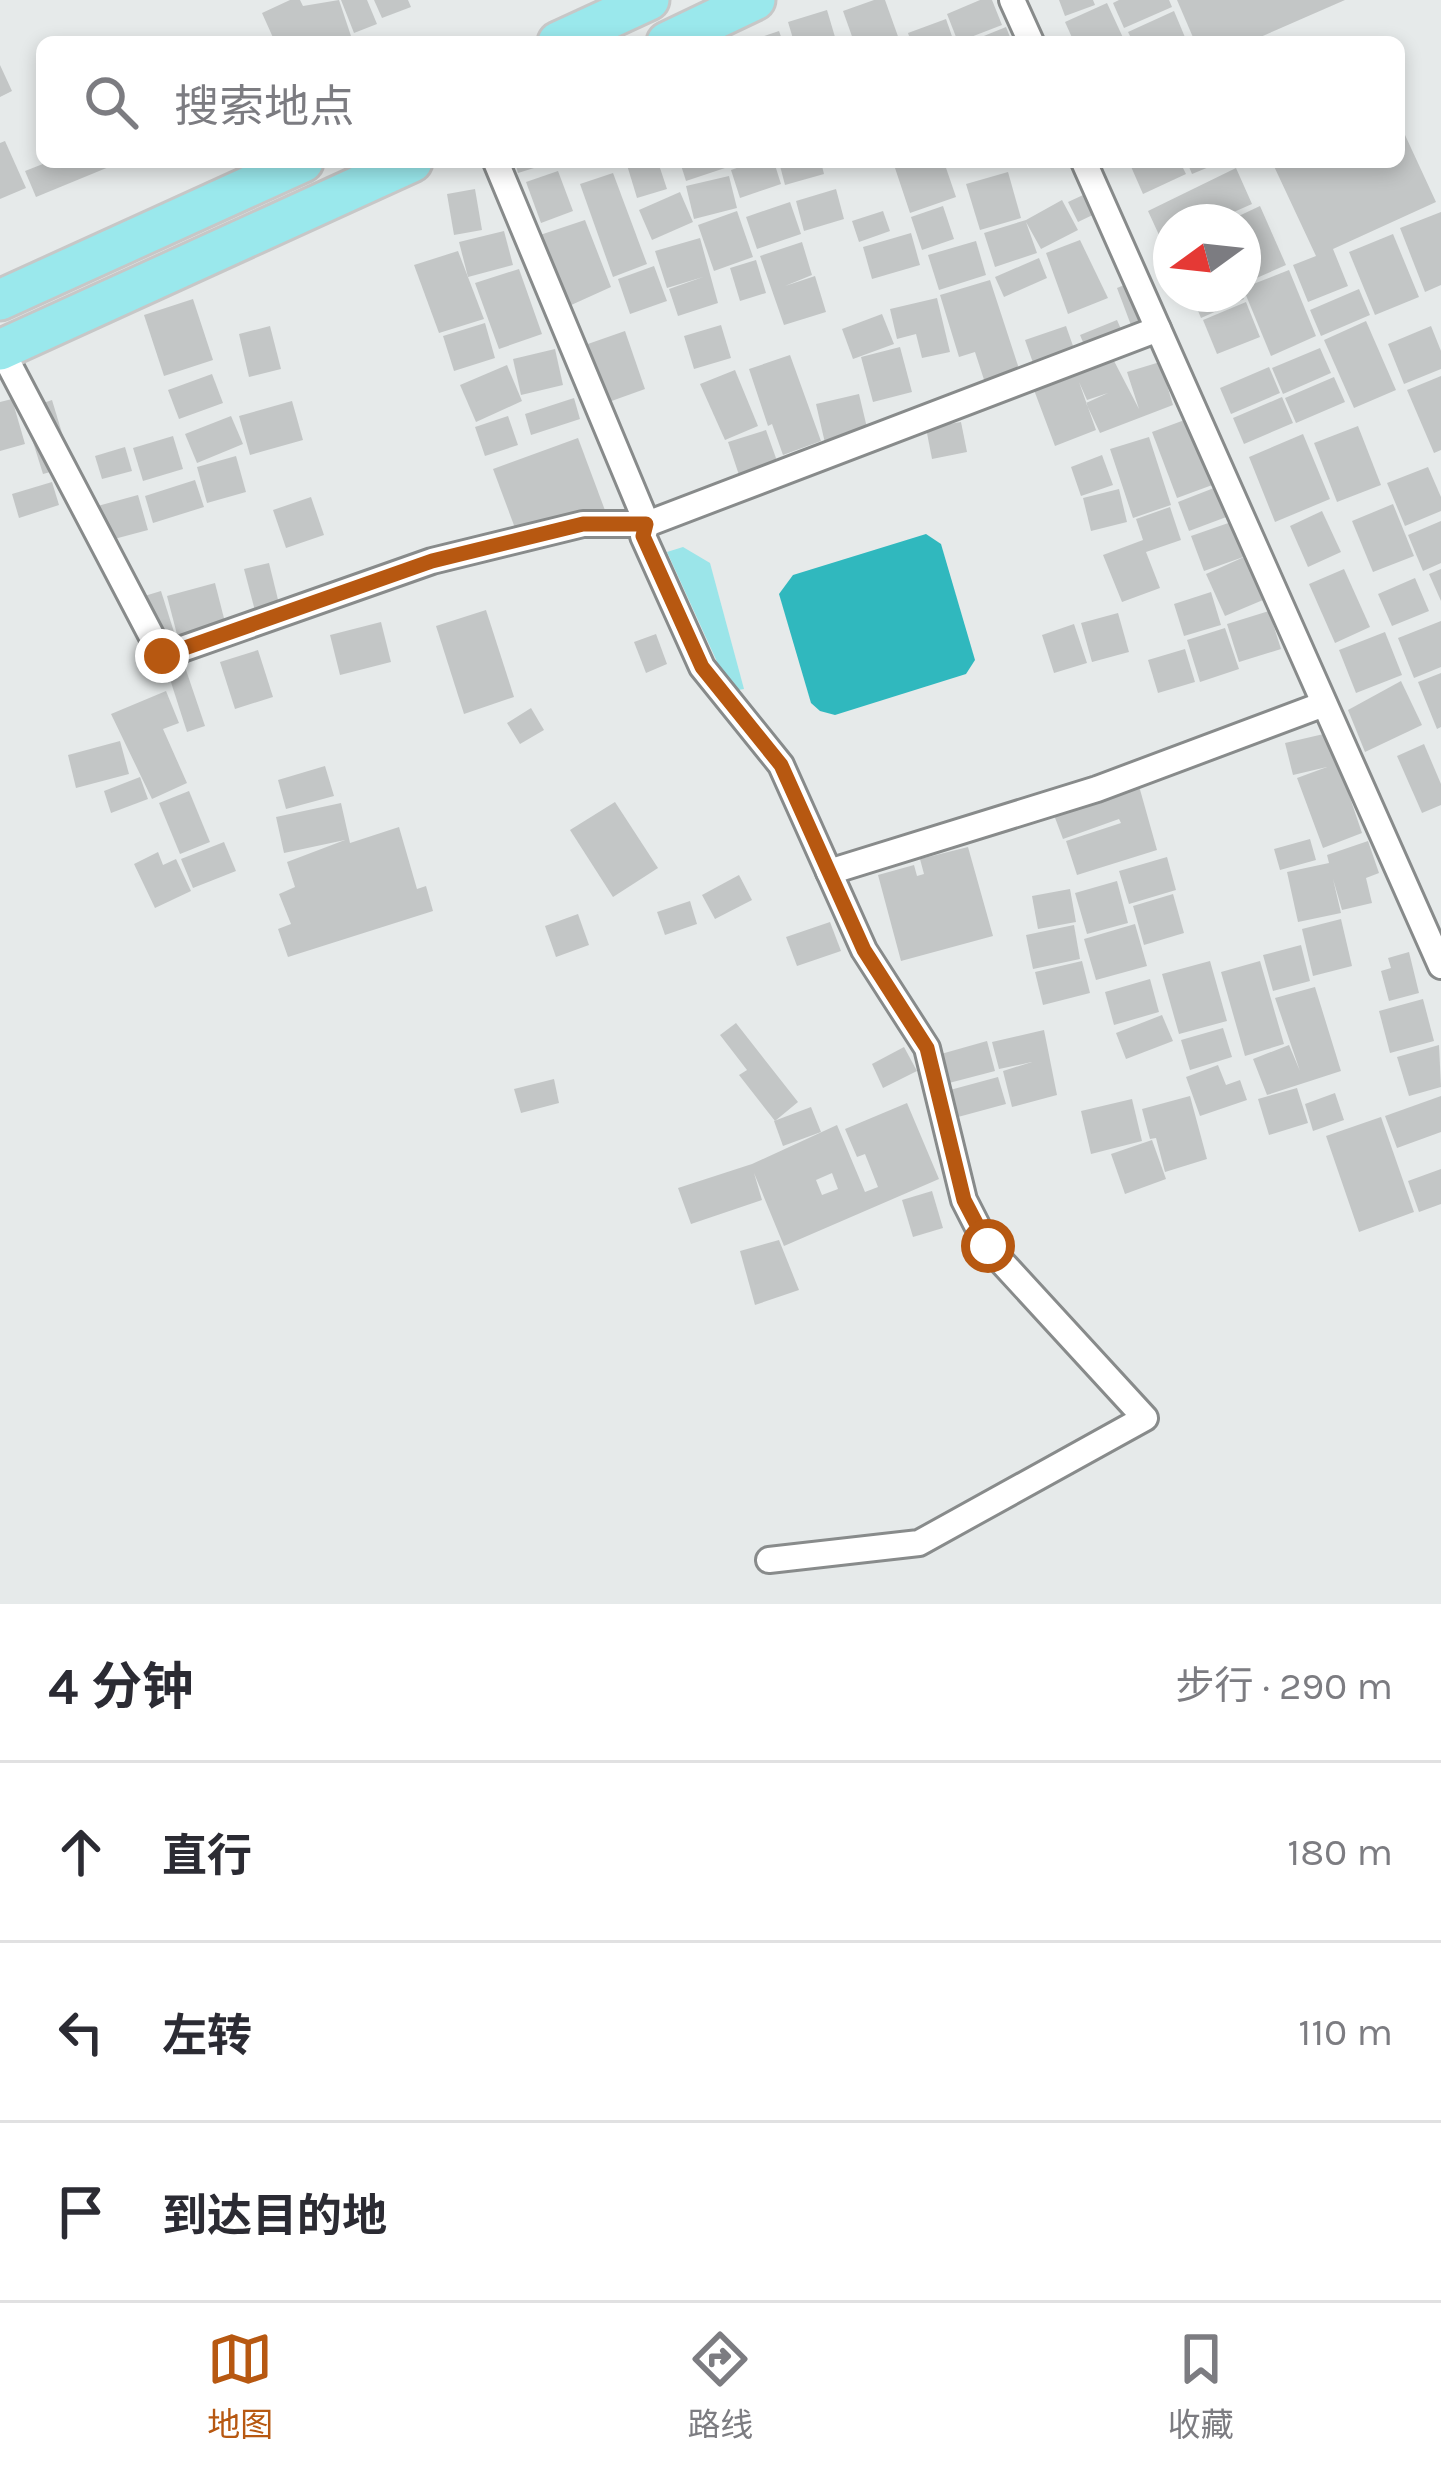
<!DOCTYPE html>
<html lang="zh">
<head>
<meta charset="utf-8">
<style>
  :root { --surface:#fff; --page:#f2f2f3; --text:#2b2b33; --muted:#7c7c81; --line:#e1e1e2; --accent:#b75811 }
  body { margin:0; font-family:Karla,"Noto Sans SC",sans-serif; background:var(--page); color:var(--text) }
  .compass { position:absolute; left:1153px; top:204px; width:108px; height:108px; border-radius:50%; background:var(--surface); box-shadow:0 6px 18px #0003; rotate:255deg }
  .stop { position:absolute; width:36px; height:36px; margin:-27px; border:9px solid #b75811; border-radius:50%; background:#fff }
  .stop.end { background:#b75811; border-color:#fff; box-shadow:0 3px 12px #0008 }
  .list { margin:0; padding:0; list-style:none }
  h2 { display:flex; justify-content:space-between; align-items:center; height:156px; margin:0; padding:0 48px; font-size:51px }
  h2 small { font-size:39px; font-weight:400; color:var(--muted) }
  .list li { display:grid; grid-template-columns:78px 1fr auto; gap:36px; align-items:center; box-sizing:border-box; height:180px; padding:0 48px; border-top:3px solid var(--line) }
  .list b { display:block; font-size:45px; white-space:nowrap }
  .list em { font-size:39px; font-style:normal; color:var(--muted) }
  .icon { flex:none; width:66px; height:66px; fill:none; stroke:currentColor; stroke-width:2; stroke-linecap:round; stroke-linejoin:round }
  .map { position:relative; flex:none; width:1441px; height:1604px; overflow:hidden }
  .search { position:absolute; background:var(--surface); box-shadow:0 6px 18px #0003; left:36px; right:36px; top:36px; height:132px; display:flex; align-items:center; gap:30px; box-sizing:border-box; padding:0 42px; border-radius:18px; color:var(--muted); font-size:45px }
  .sheet { height:696px; background:var(--surface) }
  nav { display:flex; justify-content:space-around; align-items:center; box-sizing:border-box; height:168px; border-top:3px solid var(--line); background:var(--surface); font-size:33px; color:var(--muted) }
  nav a { display:grid; justify-items:center; gap:6px }
  nav .on { color:var(--accent) }
  .map>svg:first-child { display:block }
  .green { fill:#9be5e9 }
  .water { fill:#30b8be }
  .building { fill:#c3c6c6; fill-rule:evenodd }
  .lines { fill:none; stroke-linecap:round; stroke-linejoin:round }
  .minor-casing { stroke:#888b8b; stroke-width:30 }
  .primary-casing { stroke:#c7c7c7; stroke-width:45 }
  .minor { stroke:#fff; stroke-width:24 }
  .primary { stroke:#9ae8ec; stroke-width:39 }
  .route { stroke:#b75811; stroke-width:15 }
</style>
</head>
<body>
<div class="map">
<svg width="1441" height="1604" viewBox="0 0 1441 1604">
  <rect width="100%" height="100%" fill="#e6eaea"/>
  <path class="green" d="M683 547 710 563 744 689 738 690 718 664 667 552Z"/>
  <path class="water" d="M926 534 941 544 975 660 966 674 835 715 820 711 811 703 779 594 793 575Z"/>
  <g class="building">
    <path d="M290 0H300L303 6 339 0 351 36 333 42H275L262 13Z"/>
    <path d="M341 0H367L377 24 354 33Z"/>
    <path d="M374 0H408L411 7 382 18Z"/>
    <path d="M874 0H885L900 42H854L843 11Z"/>
    <path d="M980 0H992L1002 25 958 42 947 14Z"/>
    <path d="M1059 0H1093L1095 5 1065 16Z"/>
    <path d="M1119 0H1169L1172 7 1124 28 1113 3Z"/>
    <path d="M1177 0H1345L1249 42H1195Z"/>
    <path d="M1107 3 1125 42H1074L1065 22Z"/>
    <path d="M827 10 835 37 794 42 788 22Z"/>
    <path d="M1174 11 1187 42H1133L1128 32Z"/>
    <path d="M946 19 954 42H911L908 33Z"/>
    <path d="M1006 27 1012 42H969Z"/>
    <path d="M779 31 783 42H750V41Z"/>
    <path d="M0 65 12 91 0 97Z"/>
    <path d="M1399 122 1436 202 1333 249 1348 286 1308 302 1293 265 1316 256 1272 162H1399Z"/>
    <path d="M5 141 26 188 0 199V143Z"/>
    <path d="M48 162H121L36 197 25 171Z"/>
    <path d="M515 162H550V163L518 173Z"/>
    <path d="M638 162H658L667 189 637 198 627 165Z"/>
    <path d="M680 162H723L725 168 686 181Z"/>
    <path d="M754 162H774L781 184 740 198 731 170Z"/>
    <path d="M779 162H821L824 174 785 185Z"/>
    <path d="M893 162H944L956 197 910 213Z"/>
    <path d="M1129 162H1180L1186 174 1143 194Z"/>
    <path d="M1187 162H1221L1192 174Z"/>
    <path d="M1236 168 1252 204 1211 222H1171V261L1148 211Z"/>
    <path d="M558 171 573 211 541 223 526 182Z"/>
    <path d="M1008 172 1021 218 980 230 966 184Z"/>
    <path d="M613 173 647 264 613 277 580 184Z"/>
    <path d="M729 176 737 208 694 219 686 186Z"/>
    <path d="M475 189 482 230 454 235 447 194Z"/>
    <path d="M836 189 844 219 804 231 796 201Z"/>
    <path d="M1094 190 1103 210 1078 222 1068 202Z"/>
    <path d="M680 192 693 222 652 240 639 210Z"/>
    <path d="M1062 200 1078 230 1041 249 1026 222 1037 253 995 267 984 233 1026 220Z"/>
    <path d="M790 202 801 234 757 249 746 217Z"/>
    <path d="M943 206 954 239 922 250 911 217Z"/>
    <path d="M1260 206 1286 265 1243 284V222H1226Z"/>
    <path d="M737 211 753 257 714 271 698 225Z"/>
    <path d="M883 211 890 231 859 242 852 221Z"/>
    <path d="M1441 212V285L1425 292 1400 228Z"/>
    <path d="M585 220 611 287 569 306 553 267 534 274 522 241Z"/>
    <path d="M504 231 513 265 468 277 459 242Z"/>
    <path d="M911 233 920 265 872 279 863 247Z"/>
    <path d="M1393 234 1419 297 1375 315 1349 252Z"/>
    <path d="M700 238 718 303 678 316 669 289 703 277 667 288 655 251Z"/>
    <path d="M1080 240 1108 298 1068 314 1046 253Z"/>
    <path d="M976 241 986 275 939 290 928 255Z"/>
    <path d="M802 242 812 275 785 286 815 276 826 312 784 325 760 256Z"/>
    <path d="M458 251 484 319 439 333 414 265Z"/>
    <path d="M1039 258 1047 278 1004 297 995 277Z"/>
    <path d="M756 260 766 293 740 301 730 268Z"/>
    <path d="M654 266 667 301 630 314 618 279Z"/>
    <path d="M519 269 542 334 499 349 475 283Z"/>
    <path d="M1289 270 1316 336 1271 356 1243 288Z"/>
    <path d="M1139 279 1156 324 1134 333 1117 288Z"/>
    <path d="M990 280 1023 381 988 392 975 352 959 357 940 295Z"/>
    <path d="M1359 289 1370 315 1321 336 1310 310Z"/>
    <path d="M1191 294H1241L1244 299 1201 318Z"/>
    <path d="M937 298 950 352 922 358 916 334 897 339 890 309Z"/>
    <path d="M193 299 213 360 164 376 144 315Z"/>
    <path d="M1246 302 1260 337 1217 354 1203 320Z"/>
    <path d="M882 314 894 344 853 359 842 329Z"/>
    <path d="M1117 320 1128 345 1091 361 1080 335Z"/>
    <path d="M1366 321 1396 390 1354 408 1324 340Z"/>
    <path d="M485 323 495 358 454 371 443 336Z"/>
    <path d="M721 325 731 358 694 369 684 336Z"/>
    <path d="M270 326 281 369 249 377 239 334Z"/>
    <path d="M1066 326 1079 363 1038 377 1025 340Z"/>
    <path d="M1431 326 1441 351V369L1404 384 1388 344Z"/>
    <path d="M625 331 645 389 606 403 585 345Z"/>
    <path d="M900 347 912 392 873 402 861 357Z"/>
    <path d="M1320 348 1331 373 1283 394 1272 368Z"/>
    <path d="M555 349 563 385 521 395 513 359Z"/>
    <path d="M790 355 821 441 783 455 772 424 768 426 749 369Z"/>
    <path d="M1113 359 1139 409 1127 372 1160 362 1173 405 1100 433 1086 403 1108 393 1087 400 1079 382 1096 430 1055 446 1034 390Z"/>
    <path d="M507 365 522 401 476 422 460 385Z"/>
    <path d="M1269 367 1280 393 1231 414 1220 388Z"/>
    <path d="M735 370 758 426 725 440 700 384Z"/>
    <path d="M212 374 223 403 179 419 168 390Z"/>
    <path d="M1441 376V450L1434 453 1407 390Z"/>
    <path d="M1334 377 1345 402 1296 423 1285 398Z"/>
    <path d="M859 394 868 432 825 443 816 404Z"/>
    <path d="M1282 397 1293 423 1244 444 1233 418Z"/>
    <path d="M574 398 580 419 531 435 525 414Z"/>
    <path d="M12 399 25 444 0 451V402Z"/>
    <path d="M52 400 72 466 43 474 23 410Z"/>
    <path d="M292 401 303 440 250 455 239 416Z"/>
    <path d="M231 416 243 444 197 463 185 434Z"/>
    <path d="M508 416 518 445 485 456 475 427Z"/>
    <path d="M1190 418 1215 484 1177 498 1152 432Z"/>
    <path d="M961 422 967 452 932 459 926 428Z"/>
    <path d="M1358 426 1381 485 1337 502 1314 443Z"/>
    <path d="M766 430 777 461 739 475 728 442Z"/>
    <path d="M1303 434 1330 499 1275 522 1249 457Z"/>
    <path d="M173 436 183 469 143 481 133 448Z"/>
    <path d="M1149 437 1171 505 1133 518 1110 449Z"/>
    <path d="M578 438 606 513 521 544 493 469Z"/>
    <path d="M125 447 132 471 102 479 95 456Z"/>
    <path d="M1102 455 1113 485 1081 496 1071 467Z"/>
    <path d="M236 456 246 492 207 503 197 467Z"/>
    <path d="M1428 467 1441 497V511L1405 526 1387 483Z"/>
    <path d="M195 480 204 507 153 523 145 496Z"/>
    <path d="M52 482 59 505 19 518 12 494Z"/>
    <path d="M1219 486 1229 516 1189 531 1178 502Z"/>
    <path d="M1119 489 1127 522 1091 531 1083 498Z"/>
    <path d="M138 495 148 530 103 542 94 507Z"/>
    <path d="M311 497 324 535 286 548 273 510Z"/>
    <path d="M1393 504 1414 556 1373 572 1352 521Z"/>
    <path d="M1170 507 1181 540 1146 552 1160 588 1122 602 1103 555 1143 540 1136 519Z"/>
    <path d="M1322 511 1341 552 1308 567 1290 526Z"/>
    <path d="M1237 520 1249 555 1204 571 1191 536Z"/>
    <path d="M1441 521V563L1423 571 1408 535Z"/>
    <path d="M1244 557 1263 600 1225 616 1206 574Z"/>
    <path d="M269 563 282 616 258 622 244 569Z"/>
    <path d="M1344 569 1370 627 1335 643 1309 584Z"/>
    <path d="M1441 569V601L1429 574Z"/>
    <path d="M1415 578 1429 611 1392 626 1378 594Z"/>
    <path d="M215 583 228 634 180 646 167 596Z"/>
    <path d="M161 591 181 654 148 665 128 601Z"/>
    <path d="M1211 592 1221 625 1184 636 1174 604Z"/>
    <path d="M486 610 514 697 464 714 436 626Z"/>
    <path d="M1269 611 1281 649 1239 662 1227 624Z"/>
    <path d="M1118 613 1129 652 1092 662 1081 623Z"/>
    <path d="M1441 621V667L1414 678 1398 638Z"/>
    <path d="M381 622 391 662 340 675 330 635Z"/>
    <path d="M1074 624 1087 663 1054 673 1042 635Z"/>
    <path d="M1225 628 1239 669 1200 682 1187 640Z"/>
    <path d="M1385 632 1402 675 1356 693 1339 650Z"/>
    <path d="M656 634 667 664 646 673 634 642Z"/>
    <path d="M1185 649 1195 682 1158 693 1148 660Z"/>
    <path d="M258 650 273 697 235 709 220 662Z"/>
    <path d="M185 667 205 726 187 732 168 673Z"/>
    <path d="M1441 673V727L1437 729 1418 682Z"/>
    <path d="M1401 681 1422 725 1365 752 1348 710Z"/>
    <path d="M166 691 179 723 163 729 187 783 152 799 111 714Z"/>
    <path d="M531 708 544 730 520 744 507 723Z"/>
    <path d="M1328 733 1362 833 1323 848 1297 778 1327 767 1293 775 1285 743Z"/>
    <path d="M120 741 129 774 76 788 68 755Z"/>
    <path d="M1424 744 1441 784V805L1422 813 1397 756Z"/>
    <path d="M325 766 334 796 286 809 278 780Z"/>
    <path d="M140 777 148 799 111 813 104 791Z"/>
    <path d="M1139 786 1157 850 1077 875 1066 841 1121 823 1119 819 1063 839 1054 815Z"/>
    <path d="M189 791 210 842 180 854 159 803Z"/>
    <path d="M615 802 658 868 613 897 570 830Z"/>
    <path d="M341 803 350 843 399 827 417 889 426 886 433 911 288 957 278 929 291 924 279 894 295 887 287 862 345 840 284 853 276 817Z"/>
    <path d="M1310 839 1316 860 1280 870 1274 849Z"/>
    <path d="M1368 841 1379 873 1366 878 1372 903 1342 910 1333 879 1341 913 1298 922 1287 872 1329 863 1327 855Z"/>
    <path d="M224 842 236 871 193 888 181 859Z"/>
    <path d="M968 847 993 936 901 961 878 875 914 865 917 876 924 874 920 859Z"/>
    <path d="M158 852 163 865 176 859 191 891 155 908 134 864Z"/>
    <path d="M1167 857 1176 890 1129 904 1119 871Z"/>
    <path d="M739 875 752 900 715 919 702 895Z"/>
    <path d="M1117 881 1128 923 1087 934 1075 893Z"/>
    <path d="M1070 889 1076 922 1038 929 1032 896Z"/>
    <path d="M1173 894 1184 933 1144 945 1133 906Z"/>
    <path d="M690 901 697 924 665 935 657 912Z"/>
    <path d="M578 914 589 945 556 957 545 926Z"/>
    <path d="M1341 919 1352 966 1313 976 1302 929Z"/>
    <path d="M830 922 841 951 797 966 786 937Z"/>
    <path d="M1135 924 1147 966 1096 980 1084 939Z"/>
    <path d="M1074 925 1080 959 1033 969 1026 935Z"/>
    <path d="M1301 945 1310 981 1273 991 1263 955Z"/>
    <path d="M1409 952 1419 993 1389 1001 1381 971 1391 968 1388 958Z"/>
    <path d="M1082 961 1090 993 1043 1005 1035 972Z"/>
    <path d="M1210 961 1227 1021 1179 1034 1162 974Z"/>
    <path d="M1260 961 1284 1044 1245 1056 1221 972Z"/>
    <path d="M1150 979 1159 1012 1114 1025 1105 992Z"/>
    <path d="M1315 987 1341 1071 1267 1095 1253 1059 1289 1045 1300 1071 1275 998Z"/>
    <path d="M1423 999 1434 1041 1390 1053 1379 1011Z"/>
    <path d="M1162 1015 1173 1041 1126 1059 1116 1033Z"/>
    <path d="M736 1023 798 1102 775 1121 739 1075 747 1070 720 1035Z"/>
    <path d="M1223 1028 1232 1057 1190 1070 1181 1040Z"/>
    <path d="M1044 1030 1057 1095 1012 1107 1003 1071 1032 1062 999 1069 992 1042Z"/>
    <path d="M987 1041 995 1071 949 1083 941 1054Z"/>
    <path d="M1439 1045 1441 1087 1409 1096 1397 1057Z"/>
    <path d="M904 1047 917 1071 883 1088 872 1064Z"/>
    <path d="M1218 1065 1226 1085 1240 1080 1247 1100 1200 1116 1186 1077Z"/>
    <path d="M998 1077 1006 1104 958 1117 950 1090Z"/>
    <path d="M554 1079 559 1103 521 1113 514 1089Z"/>
    <path d="M1297 1088 1308 1123 1269 1135 1258 1099Z"/>
    <path d="M1335 1093 1344 1120 1313 1131 1305 1104Z"/>
    <path d="M1190 1096 1207 1159 1165 1172 1156 1138 1150 1139 1142 1109Z"/>
    <path d="M1441 1096V1132L1397 1148 1385 1116Z"/>
    <path d="M1132 1099 1142 1141 1091 1154 1081 1111Z"/>
    <path d="M907 1103 939 1179 784 1246 754 1173 762 1200 691 1224 678 1188 752 1164 837 1125 865 1192 878 1187 865 1154 857 1157 845 1129ZM832 1173 838 1189 822 1195 816 1180Z"/>
    <path d="M811 1107 821 1132 783 1146 774 1121Z"/>
    <path d="M1381 1117 1414 1212 1359 1232 1326 1136Z"/>
    <path d="M1152 1140 1166 1179 1125 1194 1111 1154Z"/>
    <path d="M1441 1169V1204L1419 1212 1408 1181Z"/>
    <path d="M932 1191 943 1228 913 1237 902 1200Z"/>
    <path d="M779 1240 799 1290 755 1305 740 1251Z"/>
  </g>
  <g class="lines">
    <defs>
      <g id="minor">
        <path d="M1012 0 1031 42"/>
        <path d="M1084 162 1441 966"/>
        <path d="M1 349 162 656 432 561 583 524H647L496 162"/>
        <path d="M829 872 1097 789 1324 704"/>
        <path d="M769 1560 919 1543 1145 1418 988 1247 964 1200 927 1048 864 950 781 765 702 667 643 536 647 524 1158 329"/>
      </g>
      <g id="primary">
        <path d="M558 42 649 0"/>
        <path d="M667 42 755 0"/>
        <path d="M0 300 303 162"/>
        <path d="M0 350 412 162"/>
      </g>
    </defs>
    <use href="#minor" class="minor-casing"/>
    <use href="#primary" class="primary-casing"/>
    <use href="#minor" class="minor"/>
    <use href="#primary" class="primary"/>
  </g>
  <g class="lines">
    <path class="route" d="M162 656 432 561 583 524H646L643 536 702 667 781 765 864 950 927 1048 964 1200 988 1246"/>
  </g>
</svg>
<svg class="compass" viewBox="-18 -18 36 36"><path d="M0-13l5 13h-10z" fill="#e53935"/><path d="M0 13l5-13h-10z" fill="#7c7c81"/></svg>
<div class="stop" style="left:988px;top:1246px"></div>
<div class="stop end" style="left:162px;top:656px"></div>
<div class="search"><svg class="icon" aria-label="search" viewBox="0 0 24 24"><circle cx="10" cy="10" r="6"/><path d="M15 15l6 6"/></svg>搜索地点</div>
</div>
<section class="sheet">
<h2>4 分钟<small>步行 · 290 m</small></h2>
<ul class="list">
<li><svg class="icon" aria-label="ahead" viewBox="0 0 24 24"><path d="M12 20V5M6 11l6-6 6 6"/></svg><div><b>直行</b></div><em>180 m</em></li>
<li><svg class="icon" aria-label="left" viewBox="0 0 24 24"><path d="M17 20v-9H6M10 6l-5 5 5 5"/></svg><div><b>左转</b></div><em>110 m</em></li>
<li><svg class="icon" aria-label="arrive" viewBox="0 0 24 24"><path d="M6 21V4h12l-3 4 3 4H6"/></svg><div><b>到达目的地</b></div></li>
</ul>
</section>
<nav>
<a class="on"><svg class="icon" aria-label="map" viewBox="0 0 24 24"><path d="M3 6l6-2 6 2 6-2v14l-6 2-6-2-6 2zM9 4v14M15 6v14"/></svg>地图</a>
<a><svg class="icon" aria-label="directions" viewBox="0 0 24 24"><path d="M12 3l9 9-9 9-9-9zM9 14v-3h6M13 9l2 2-2 2"/></svg>路线</a>
<a><svg class="icon" aria-label="saved" viewBox="0 0 24 24"><path d="M7 4h10v16l-5-4-5 4z"/></svg>收藏</a>
</nav>
</body>
</html>
